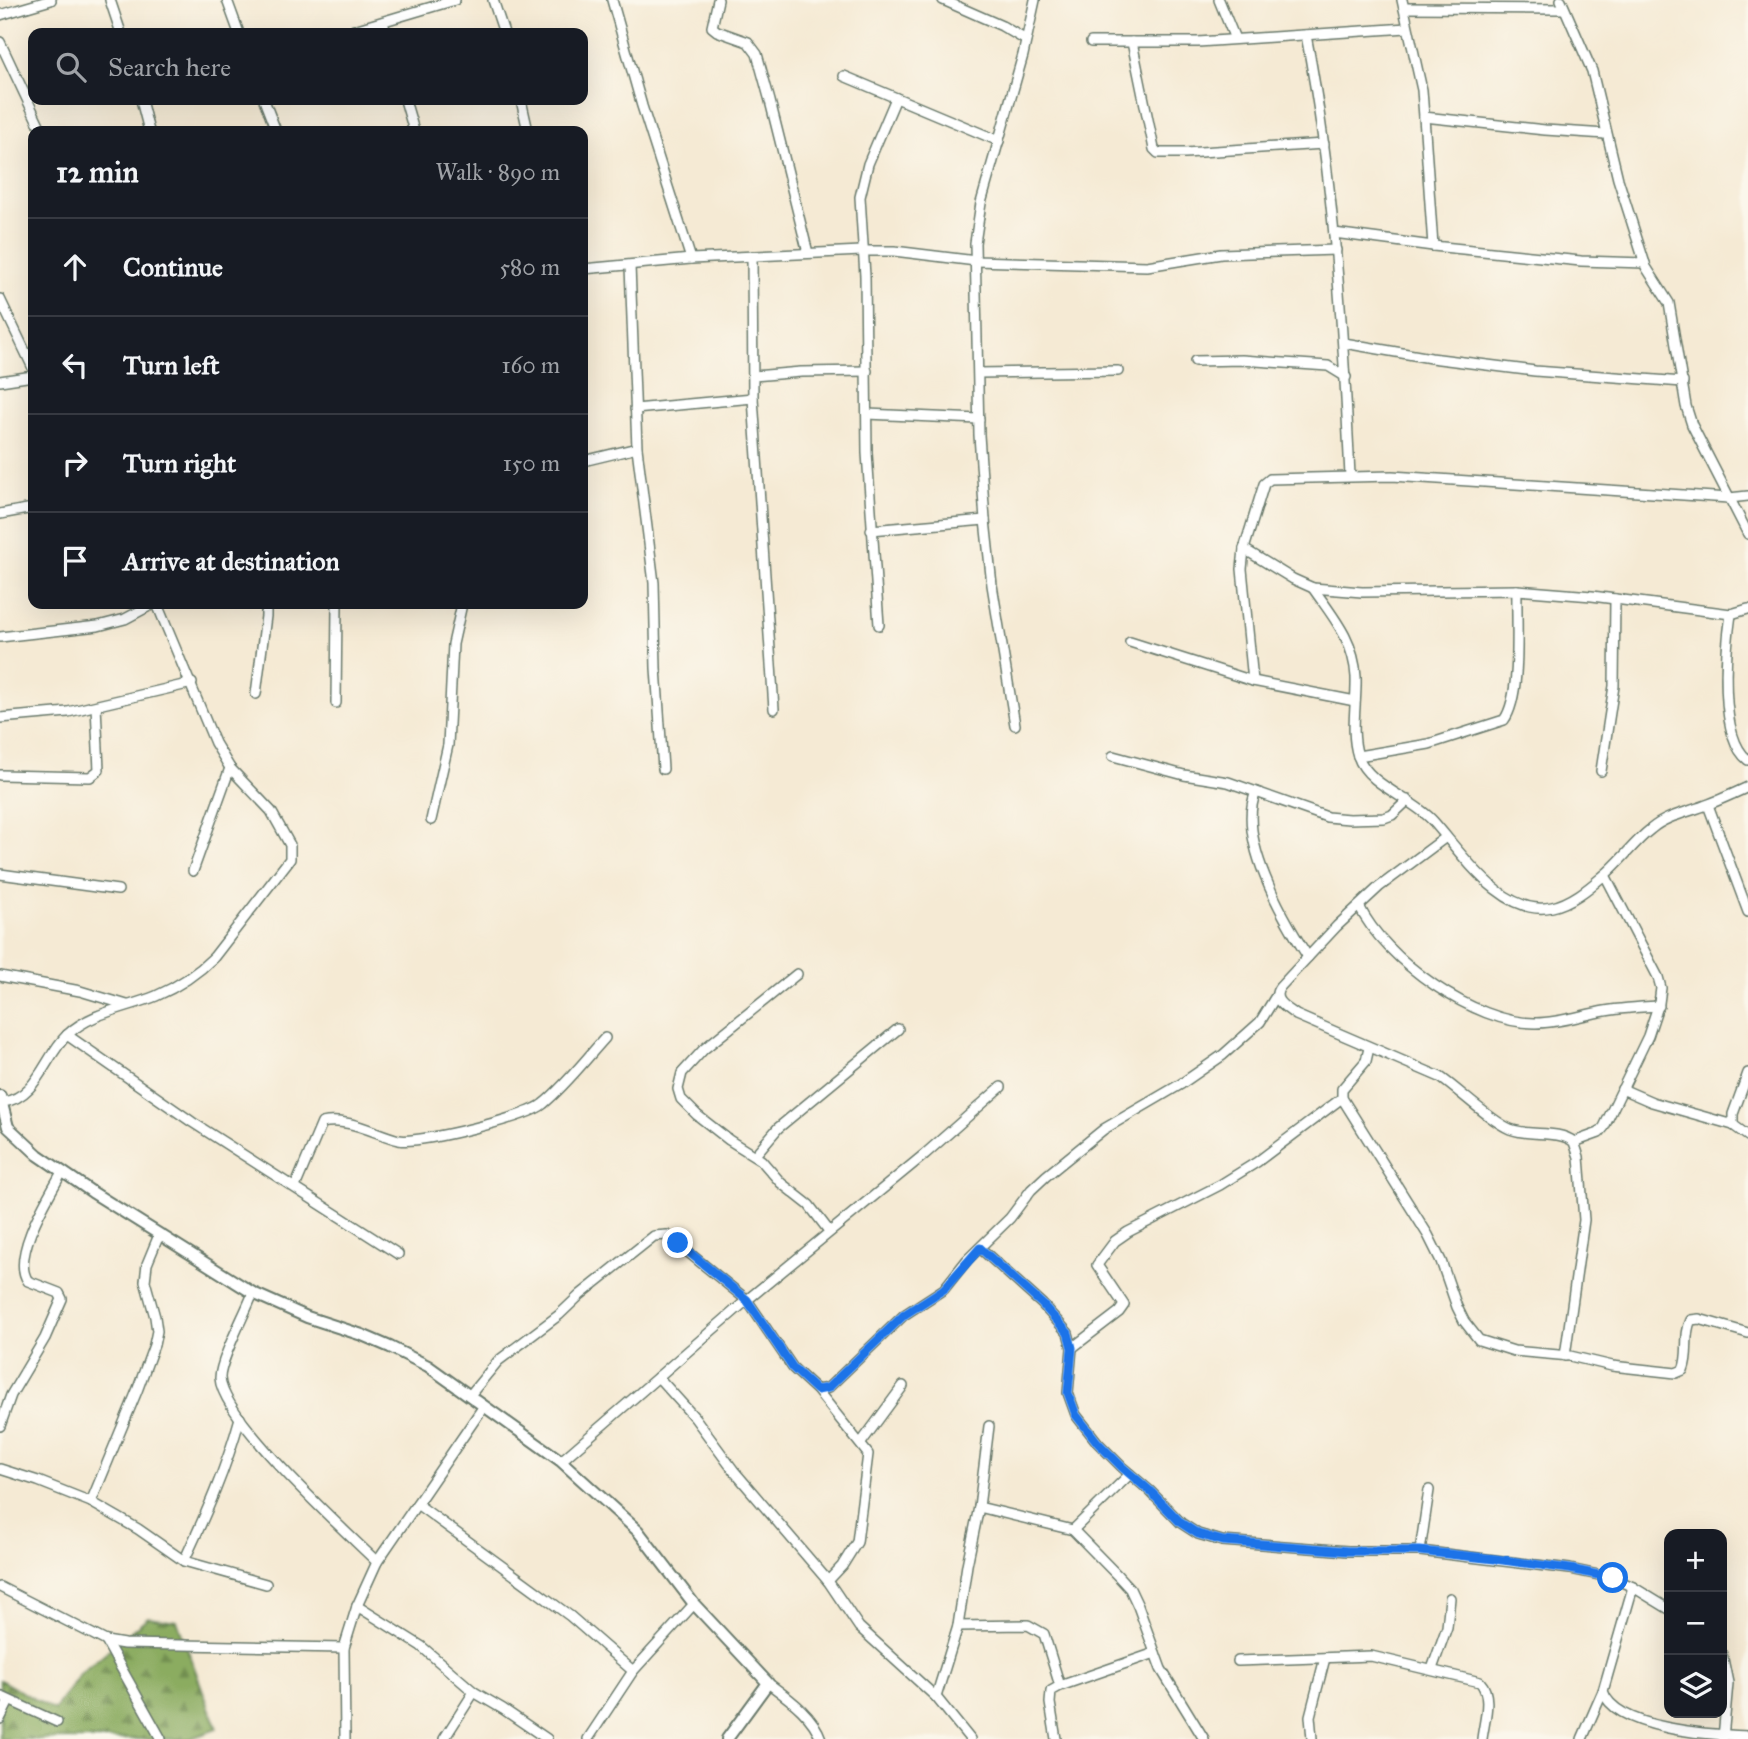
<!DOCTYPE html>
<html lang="en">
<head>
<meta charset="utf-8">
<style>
  :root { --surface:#171b24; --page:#242831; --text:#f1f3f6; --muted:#9ea1a6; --line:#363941 }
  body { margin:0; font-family:"IM FELL Great Primer",serif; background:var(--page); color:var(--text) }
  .controls { position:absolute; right:21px; bottom:21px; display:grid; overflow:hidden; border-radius:14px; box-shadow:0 7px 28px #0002 }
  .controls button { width:63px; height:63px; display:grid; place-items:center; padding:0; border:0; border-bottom:2px solid var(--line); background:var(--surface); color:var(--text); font:35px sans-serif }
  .stop { position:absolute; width:21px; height:21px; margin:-16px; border:5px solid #1a73e8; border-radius:50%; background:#fff }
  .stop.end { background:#1a73e8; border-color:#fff; box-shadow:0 2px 7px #0008 }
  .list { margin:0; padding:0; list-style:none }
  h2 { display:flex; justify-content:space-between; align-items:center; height:91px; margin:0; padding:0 28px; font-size:30px }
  h2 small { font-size:23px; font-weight:400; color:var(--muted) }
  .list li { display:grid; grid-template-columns:46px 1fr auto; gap:21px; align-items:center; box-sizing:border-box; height:98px; padding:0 28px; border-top:2px solid var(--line) }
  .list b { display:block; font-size:26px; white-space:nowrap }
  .list em { font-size:23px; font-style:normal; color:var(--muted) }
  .icon { flex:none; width:38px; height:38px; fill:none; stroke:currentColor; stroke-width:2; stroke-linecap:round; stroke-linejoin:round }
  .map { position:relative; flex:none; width:1748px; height:1739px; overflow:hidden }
  .search { position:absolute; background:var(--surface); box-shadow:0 7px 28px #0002; left:28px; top:28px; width:560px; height:77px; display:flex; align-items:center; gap:18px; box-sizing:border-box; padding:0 24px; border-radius:14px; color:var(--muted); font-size:26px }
  .panel { position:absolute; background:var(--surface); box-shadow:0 7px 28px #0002; left:28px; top:126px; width:560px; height:483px; border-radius:14px }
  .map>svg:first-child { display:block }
  .forest { fill:url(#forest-firs); stroke:#55744a; stroke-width:2 }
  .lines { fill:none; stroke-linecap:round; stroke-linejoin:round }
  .minor-casing { stroke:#6a7a6c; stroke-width:12 }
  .tertiary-casing { stroke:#6a7a6c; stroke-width:14 }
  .minor { stroke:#fff; stroke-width:9 }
  .tertiary { stroke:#fff; stroke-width:10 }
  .route { stroke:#1a73e8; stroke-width:9 }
</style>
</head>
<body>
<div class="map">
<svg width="1748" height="1739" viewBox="0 0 1748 1739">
  <defs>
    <pattern id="forest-firs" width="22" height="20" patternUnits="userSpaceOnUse" patternTransform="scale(1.75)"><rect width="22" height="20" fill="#8bac60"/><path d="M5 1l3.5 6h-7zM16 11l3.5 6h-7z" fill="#718d50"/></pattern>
  </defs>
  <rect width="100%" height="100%" fill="#fbf7ec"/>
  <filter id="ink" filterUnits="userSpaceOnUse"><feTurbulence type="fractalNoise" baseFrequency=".0143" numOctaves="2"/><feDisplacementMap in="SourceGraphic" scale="14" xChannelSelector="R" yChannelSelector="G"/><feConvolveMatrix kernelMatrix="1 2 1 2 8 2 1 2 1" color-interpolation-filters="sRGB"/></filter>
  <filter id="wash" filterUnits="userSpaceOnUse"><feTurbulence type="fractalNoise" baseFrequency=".00686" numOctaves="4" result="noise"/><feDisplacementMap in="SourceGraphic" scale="28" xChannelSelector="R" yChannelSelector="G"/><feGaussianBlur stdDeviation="1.57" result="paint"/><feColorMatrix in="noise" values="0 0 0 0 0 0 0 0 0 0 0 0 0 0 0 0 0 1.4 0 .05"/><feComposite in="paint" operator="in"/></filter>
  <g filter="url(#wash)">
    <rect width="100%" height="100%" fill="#f5ead4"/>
    <path class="forest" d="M148 1617 177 1621 217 1729 189 1739H0V1680L54 1710 80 1674Z"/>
  </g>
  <g filter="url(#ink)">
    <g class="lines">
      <defs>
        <g id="minor">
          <path d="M110 0 121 33"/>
          <path d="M227 0 239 33"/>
          <path d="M493 0 504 33"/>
          <path d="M612 0 642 106 691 259"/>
          <path d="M718 0 712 27 717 31 748 42 757 54 770 101 808 253"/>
          <path d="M943 0 1002 26 1026 40"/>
          <path d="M1219 0 1235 39"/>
          <path d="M1402 0 1422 90 1424 117 1545 130 1606 134"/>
          <path d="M1561 0 1592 71 1618 179 1646 267 1669 303 1686 406 1692 425 1748 534"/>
          <path d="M1404 8 1564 9"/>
          <path d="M0 15 51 0"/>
          <path d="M383 22 386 33"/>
          <path d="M344 33 455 0"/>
          <path d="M1306 35C1334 181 1343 328 1350 476"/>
          <path d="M0 42 42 131"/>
          <path d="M1091 42H1198L1407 28"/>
          <path d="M1132 42 1154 149 1158 153H1185L1324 144"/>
          <path d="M844 76 999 141"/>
          <path d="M141 100 149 131"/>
          <path d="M264 100 276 131"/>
          <path d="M405 100 414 131"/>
          <path d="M521 100 528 131"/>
          <path d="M1424 117 1433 246 1581 261 1645 263"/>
          <path d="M1334 233 1433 246"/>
          <path d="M752 256 753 398 774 709"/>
          <path d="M630 266 637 448 654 583 656 668 663 769"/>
          <path d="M583 269 691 259 862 251H894L976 261 1147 266 1221 254 1336 250"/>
          <path d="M0 299 33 368"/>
          <path d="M1344 343 1431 358 1535 371 1683 382"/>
          <path d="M1195 361 1242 360 1328 366 1346 377"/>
          <path d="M979 373 1118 371"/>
          <path d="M753 376 801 372 867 371"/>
          <path d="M0 381 33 376"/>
          <path d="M635 409 753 398"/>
          <path d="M867 414 979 419"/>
          <path d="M583 461 637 448"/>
          <path d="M0 514 33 508"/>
          <path d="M871 530 985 520"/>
          <path d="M1244 549 1293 579 1313 588 1362 592 1517 590 1592 596 1731 614 1748 609"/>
          <path d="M1313 588C1333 617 1354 640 1356 677 1357 702 1350 732 1358 756 1368 786 1413 798 1433 821 1461 852 1503 918 1552 907 1571 903 1588 889 1602 877 1620 863 1633 843 1651 829 1667 815 1690 812 1709 804 1722 799 1735 793 1748 787"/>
          <path d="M1731 614C1726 648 1718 737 1748 760"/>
          <path d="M879 625 867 453 865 276 860 197 868 164 896 98"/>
          <path d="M0 637 98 626 125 619 153 604"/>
          <path d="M1130 642 1253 681 1355 701"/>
          <path d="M1253 681 1242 569 1244 549 1264 484 1270 479 1392 476 1729 498 1748 496"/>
          <path d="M256 694 266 616V604"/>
          <path d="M336 703 337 604"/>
          <path d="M0 718 68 712 192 683"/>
          <path d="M1015 725 992 585 985 520 979 435 975 243 981 203 1023 55 1035 0"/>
          <path d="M1113 756 1184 775 1228 782 1327 817 1349 819 1384 818 1392 815 1408 800"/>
          <path d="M1358 756 1429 744 1504 720C1522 696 1516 621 1517 590"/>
          <path d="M1601 771 1614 686 1615 599"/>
          <path d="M0 775 90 777 99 770 96 706"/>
          <path d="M1256 792C1236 837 1283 918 1308 957"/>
          <path d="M1708 805 1748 912"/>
          <path d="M431 820 448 745 453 644 462 604"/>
          <path d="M1446 837 1379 887 1337 926 1280 987C1270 1000 1287 1008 1296 1015L1440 1077C1460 1091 1491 1121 1510 1129 1530 1137 1557 1129 1574 1142L1579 1157 1584 1220 1565 1356"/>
          <path d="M193 871 230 768"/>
          <path d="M0 874 118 890"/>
          <path d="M1359 906C1385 960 1475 1024 1536 1023 1559 1023 1582 1015 1605 1011 1623 1008 1641 1007 1659 1006"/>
          <path d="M797 974 704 1049 682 1073 678 1089 681 1099 697 1115 729 1140 761 1160 781 1183 809 1205 829 1231"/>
          <path d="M0 976 80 991 127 1005"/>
          <path d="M67 1035 192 1122 398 1254"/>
          <path d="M1369 1048 1366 1061 1342 1089V1098L1428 1235 1441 1261 1457 1307 1464 1321 1479 1340 1514 1351 1570 1356 1612 1366 1676 1373 1683 1370C1690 1354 1683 1335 1691 1320L1699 1319 1748 1333"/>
          <path d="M1622 1089 1652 1102 1733 1125 1748 1136"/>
          <path d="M3 1102C37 1098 45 1056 67 1035 91 1012 127 1008 156 996 177 987 197 974 214 957L290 859V845L271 811 230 768 215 743 157 604"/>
          <path d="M1733 1125V1114L1748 1073"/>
          <path d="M1574 1142 1599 1133 1604 1127 1648 1036 1659 1003 1661 988 1658 977 1605 875"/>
          <path d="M755 1155 778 1128 898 1029"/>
          <path d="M295 1187 322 1123C348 1117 375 1134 399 1140 419 1144 528 1117 543 1104 566 1085 585 1060 605 1038"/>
          <path d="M980 1248 1042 1304 1068 1333 1072 1348 1068 1393 1076 1415 1098 1443 1122 1467 1150 1491 1181 1523 1198 1534 1222 1541 1348 1551H1420L1570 1569 1613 1578 1633 1587 1669 1609"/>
          <path d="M253 1293C246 1312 220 1360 220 1378 222 1419 344 1530 377 1562"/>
          <path d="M1072 1348 1119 1312 1124 1305 1097 1265 1115 1241 1128 1232 1220 1185 1257 1162 1342 1098"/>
          <path d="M658 1377 695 1418 734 1471 828 1581 859 1627 936 1697 970 1739"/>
          <path d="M817 1390 828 1388 904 1315 944 1289 967 1260 1010 1218 1031 1190 1046 1176 1104 1129 1181 1084 1223 1055 1260 1022 1276 996"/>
          <path d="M470 1395 498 1361 559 1315 580 1295 654 1236 667 1235 747 1300 793 1368 817 1390 868 1454 857 1542 842 1566 828 1581"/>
          <path d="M0 1426 11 1395 45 1338 62 1299 59 1293 28 1281C10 1257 50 1194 62 1172"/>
          <path d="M861 1443 903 1386"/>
          <path d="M561 1461 747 1300 925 1154 1001 1087"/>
          <path d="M0 1469 38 1481 91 1502 138 1529 184 1561 266 1584"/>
          <path d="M91 1502 137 1391 154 1345 157 1331 155 1317 145 1281 147 1264 159 1235"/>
          <path d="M417 1504 570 1616 633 1671"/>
          <path d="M979 1507 989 1426"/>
          <path d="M1073 1530 1130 1474"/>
          <path d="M1420 1551 1429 1490"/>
          <path d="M184 1561C206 1514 226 1469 240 1418"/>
          <path d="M0 1587 106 1641 124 1644 344 1648"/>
          <path d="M1633 1587 1603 1691C1615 1730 1715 1735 1748 1736"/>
          <path d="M357 1606 421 1646 474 1692 503 1709 547 1739"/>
          <path d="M958 1626 1028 1625 1044 1634 1060 1686"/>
          <path d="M106 1641 161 1739"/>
          <path d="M1722 1654 1728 1683 1723 1738"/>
          <path d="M1238 1661 1371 1656 1480 1682C1493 1696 1484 1721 1482 1739"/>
          <path d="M1432 1669 1447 1627 1450 1598"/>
          <path d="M768 1683C788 1698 813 1715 821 1739"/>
          <path d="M0 1696 57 1722"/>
          <path d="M936 1697 958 1626 967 1565 979 1507 1073 1530 1118 1576 1130 1589 1138 1606 1161 1669 1204 1739"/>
          <path d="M0 1719 9 1701"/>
          <path d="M345 1739 344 1648 357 1606 377 1562 484 1406"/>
          <path d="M444 1739 474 1692"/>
          <path d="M588 1739 633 1671 694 1604"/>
          <path d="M1056 1739 1050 1703 1051 1691 1060 1686 1155 1653"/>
          <path d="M1312 1739 1310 1716 1325 1658"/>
          <path d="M1582 1739 1603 1691"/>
        </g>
        <path id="tertiary" d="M0 1096 8 1127 38 1155 92 1192 253 1293 307 1317 362 1335 390 1347 428 1366 561 1461 638 1531 694 1604 768 1683 727 1739"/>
      </defs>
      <use href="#minor" class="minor-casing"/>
      <use href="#tertiary" class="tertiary-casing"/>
      <use href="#minor" class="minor"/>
      <use href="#tertiary" class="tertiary"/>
    </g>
  </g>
  <g class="lines" filter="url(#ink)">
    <path class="route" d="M678 1243 747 1300 793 1368 817 1390 828 1388 904 1315 944 1289 980 1248 1042 1304 1068 1333 1072 1348 1068 1393 1076 1415 1098 1443 1122 1467 1150 1491 1181 1523 1198 1534 1223 1541 1348 1551H1420L1495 1559 1570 1569 1613 1578"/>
  </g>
</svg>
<div class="controls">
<button>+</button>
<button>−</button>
<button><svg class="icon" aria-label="layers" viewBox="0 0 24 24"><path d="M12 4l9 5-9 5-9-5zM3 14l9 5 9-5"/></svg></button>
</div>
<div class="stop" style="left:1613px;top:1578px"></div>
<div class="stop end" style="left:678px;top:1243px"></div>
<div class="search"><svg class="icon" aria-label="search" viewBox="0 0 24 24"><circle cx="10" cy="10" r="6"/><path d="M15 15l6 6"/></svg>Search here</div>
<section class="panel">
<h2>12 min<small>Walk · 890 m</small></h2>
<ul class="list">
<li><svg class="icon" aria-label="ahead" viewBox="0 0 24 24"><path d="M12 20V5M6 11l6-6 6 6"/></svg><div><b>Continue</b></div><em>580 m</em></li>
<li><svg class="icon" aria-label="left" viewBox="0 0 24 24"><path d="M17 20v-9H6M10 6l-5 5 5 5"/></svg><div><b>Turn left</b></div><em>160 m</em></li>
<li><svg class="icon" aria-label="right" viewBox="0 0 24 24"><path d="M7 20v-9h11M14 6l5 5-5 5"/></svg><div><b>Turn right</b></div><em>150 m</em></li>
<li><svg class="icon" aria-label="arrive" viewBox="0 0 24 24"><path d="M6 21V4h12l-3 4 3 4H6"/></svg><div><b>Arrive at destination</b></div></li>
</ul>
</section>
</div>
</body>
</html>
